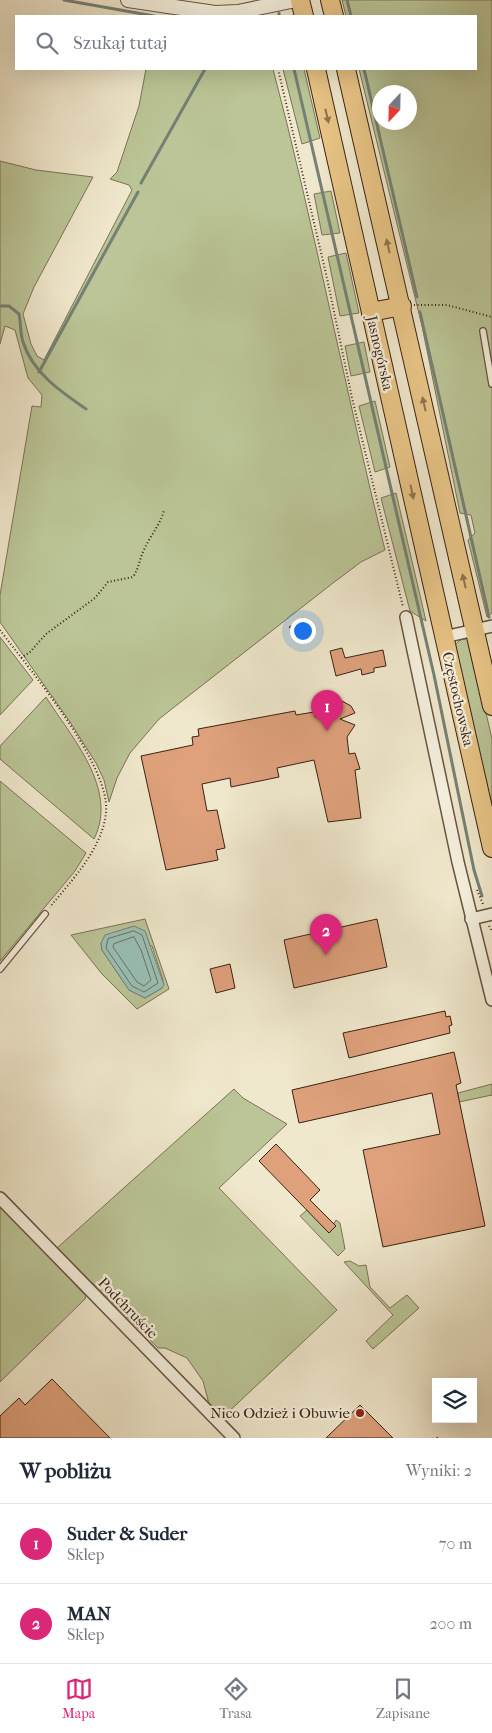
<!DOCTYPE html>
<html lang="pl">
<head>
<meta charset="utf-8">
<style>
  :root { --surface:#fff; --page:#f2f2f3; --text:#1f2937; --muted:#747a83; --line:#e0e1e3; --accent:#db2777 }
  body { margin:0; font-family:"IM FELL French Canon",serif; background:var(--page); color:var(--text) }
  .controls { position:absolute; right:15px; bottom:15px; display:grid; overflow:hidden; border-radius:0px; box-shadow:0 5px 20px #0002 }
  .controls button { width:45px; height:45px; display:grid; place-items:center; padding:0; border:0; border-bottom:1px solid var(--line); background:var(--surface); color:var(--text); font:25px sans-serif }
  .compass { position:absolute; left:372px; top:85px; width:45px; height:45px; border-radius:50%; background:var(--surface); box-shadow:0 5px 20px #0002; rotate:202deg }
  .you { position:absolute; left:302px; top:630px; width:18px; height:18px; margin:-12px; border:4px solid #fff; border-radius:50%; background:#1a73e8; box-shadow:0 0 0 8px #1a73e833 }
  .badge { display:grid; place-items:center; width:32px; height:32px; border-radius:50%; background:var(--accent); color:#fff; font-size:16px; font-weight:700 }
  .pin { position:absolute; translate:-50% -41px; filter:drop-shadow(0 1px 2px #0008) }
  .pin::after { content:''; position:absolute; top:26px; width:18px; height:15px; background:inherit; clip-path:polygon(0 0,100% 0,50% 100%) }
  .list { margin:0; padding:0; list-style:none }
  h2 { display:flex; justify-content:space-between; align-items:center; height:65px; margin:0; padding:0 20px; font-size:21px }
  h2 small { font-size:16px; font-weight:400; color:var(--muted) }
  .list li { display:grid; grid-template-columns:32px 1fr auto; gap:15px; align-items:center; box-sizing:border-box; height:80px; padding:0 20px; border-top:1px solid var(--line) }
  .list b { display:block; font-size:19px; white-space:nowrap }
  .list p { margin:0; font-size:16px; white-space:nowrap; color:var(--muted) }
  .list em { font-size:16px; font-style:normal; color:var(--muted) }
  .icon { flex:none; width:28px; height:28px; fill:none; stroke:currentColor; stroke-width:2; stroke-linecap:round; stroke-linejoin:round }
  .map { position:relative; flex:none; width:492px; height:1438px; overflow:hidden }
  .search { position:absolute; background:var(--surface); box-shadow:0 5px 20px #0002; left:15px; right:15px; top:15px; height:55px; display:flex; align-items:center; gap:12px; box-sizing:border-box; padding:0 18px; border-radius:0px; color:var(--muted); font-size:19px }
  .sheet { height:225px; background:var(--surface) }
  nav { display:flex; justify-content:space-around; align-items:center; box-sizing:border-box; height:70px; border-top:1px solid var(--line); background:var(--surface); font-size:14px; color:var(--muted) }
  nav a { display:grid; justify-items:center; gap:2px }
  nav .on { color:var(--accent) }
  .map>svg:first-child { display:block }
  .green { fill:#bbc597; stroke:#7a7455; fill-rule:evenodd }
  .water { fill:#9ac0b7; stroke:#748175 }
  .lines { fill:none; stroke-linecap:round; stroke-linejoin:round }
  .shore { stroke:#6a7165; stroke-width:1 }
  .stream { stroke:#748175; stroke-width:3 }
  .building { fill:#dea17c; stroke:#3a2213 }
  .service-casing { stroke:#685442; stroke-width:8 }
  .minor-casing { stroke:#685442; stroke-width:14 }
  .tertiary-casing { stroke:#685442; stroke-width:16 }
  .primary-casing { stroke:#3a2213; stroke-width:20 }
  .path { stroke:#3a2213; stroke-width:2; stroke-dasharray:1 2.5; stroke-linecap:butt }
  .service { stroke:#f5f0de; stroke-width:5.5 }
  .minor { stroke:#f5f0de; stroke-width:11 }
  .tertiary { stroke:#f5f0de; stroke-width:14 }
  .primary { stroke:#e8c486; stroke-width:18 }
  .oneway { fill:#91734c }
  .poi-dot { fill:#8f2418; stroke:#f5f0de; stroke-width:2 }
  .labels { text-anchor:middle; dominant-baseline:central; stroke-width:4.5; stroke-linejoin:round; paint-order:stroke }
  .street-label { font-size:15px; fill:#3a2213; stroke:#f5f0de }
  .poi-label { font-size:15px; fill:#3a2213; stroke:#f5f0de; text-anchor:end }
</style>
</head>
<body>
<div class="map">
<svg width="492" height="1438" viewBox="0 0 492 1438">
  <rect width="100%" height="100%" fill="#f0e8cd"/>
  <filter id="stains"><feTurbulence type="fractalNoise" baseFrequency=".004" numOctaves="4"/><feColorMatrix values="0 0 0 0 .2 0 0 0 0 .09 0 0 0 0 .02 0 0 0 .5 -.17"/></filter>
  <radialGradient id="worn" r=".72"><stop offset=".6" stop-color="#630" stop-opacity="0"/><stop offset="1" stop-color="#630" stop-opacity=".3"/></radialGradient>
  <g class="green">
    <path d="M342 0H492V613L487 617 468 540 475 533 471 515 460 513 422 326 359 69H476V16H346ZM380 92H410V122H380Z"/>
    <path d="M146 69H273C315 228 345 390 385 550L361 562 333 583 159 719 130 753 117 778 109 802 104 780 96 763 70 722 0 622V595L32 406 41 407 42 395 28 378 15 330 5 326 0 344V161L36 170 93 177 34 287 23 314 31 344 37 356 44 360 132 190 129 185 110 179 117 172 139 106Z"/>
    <path d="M283 69H304L320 138 302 144Z"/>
    <path d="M331 191 340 233 322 235 314 194Z"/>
    <path d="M346 253 359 313 340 316 328 257Z"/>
    <path d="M364 342 370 372 351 376 345 346Z"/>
    <path d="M375 401 390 467 375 472 359 406Z"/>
    <path d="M396 493 426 621 410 611 381 498Z"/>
    <path d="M0 637 33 680 0 715Z"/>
    <path d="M469 638 492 739V816L455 645 460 640Z"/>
    <path d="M46 697C71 737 119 789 94 839L0 759V746Z"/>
    <path d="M0 781 86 853 75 871 0 961Z"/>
    <path d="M145 919 169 989 137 1009 102 974 71 935ZM101 943 152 946 163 980 162 988 145 998 129 990 102 950Z"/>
    <path d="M492 1084V1095L459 1102 458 1093Z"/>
    <path d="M234 1089 243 1098 287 1124 219 1188 337 1310 223 1417 209 1404 203 1381 187 1358 165 1348H158L57 1248Z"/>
    <path d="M0 1205 86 1296 85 1299 0 1382Z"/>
    <path d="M307 1210 329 1232 336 1220 340 1223 345 1249 338 1256 300 1216Z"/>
    <path d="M350 1261 359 1266 366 1265 370 1287 390 1308 407 1295 419 1308 373 1349 366 1341 393 1315 344 1262Z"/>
  </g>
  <path class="water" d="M134 926 145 931 164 985 162 988 145 998 129 990 102 950 101 943 105 935Z"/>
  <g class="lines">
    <g class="shore">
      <path d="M134 931 142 935 158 983 144 992 132 986 106 948 108 939Z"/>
      <path d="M134 937 141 950 151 980 144 986 137 982 113 947 114 944Z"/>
    </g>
    <g class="stream">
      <path d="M64 0 154 16"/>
      <path d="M347 0 351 16"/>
      <path d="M279 13V16"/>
      <path d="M294 69 434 675 474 870 482 896"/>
      <path d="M364 69 417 297"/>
      <path d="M141 183 205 69"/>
      <path d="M0 306H9L19 314C21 323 20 333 23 342 33 373 60 391 86 409"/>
      <path d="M420 312 489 617"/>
      <path d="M39 372 138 192"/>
    </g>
  </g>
  <g class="building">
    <path d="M303 618 313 630 309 634 312 637 304 644 289 627Z"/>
    <path d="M342 648 345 658 383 650 386 666 374 668V672L362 675 361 669 336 676 330 651Z"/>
    <path d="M342 701 351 706 355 713 340 719 355 725 347 737 349 754 355 753 360 769 355 770 361 818 328 822 314 760 277 768 279 777 231 787 230 778 202 784 207 811 217 810 225 848 216 850 218 860 166 870 141 756 193 745 192 737 199 736 198 729 295 711 296 715 314 712 315 717 333 712 338 703Z"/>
    <path d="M377 919 387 967 294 988 284 940Z"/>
    <path d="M230 964 235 988 216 993 210 969Z"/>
    <path d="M445 1011 446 1017 450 1016 452 1025 449 1026 450 1033 349 1058 343 1033Z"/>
    <path d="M454 1052 461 1083 456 1085 485 1226 383 1247 363 1150 440 1134 432 1093 299 1123 292 1090Z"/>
    <path d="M276 1144 320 1190 310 1200 336 1226 329 1233 259 1161Z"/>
    <path d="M52 1379 110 1438H0V1416L19 1398 25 1405Z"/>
    <path d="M360 1405 393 1438H326Z"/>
  </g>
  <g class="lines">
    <defs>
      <g id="service">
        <path d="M483 331 492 384"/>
        <path d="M0 969 45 914"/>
      </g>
      <g id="minor">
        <path d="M406 617 458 862 492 1000"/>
        <path d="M444 637 492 626"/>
        <path d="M471 919 492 914"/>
        <path d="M0 1198 234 1438"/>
      </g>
      <path id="tertiary" d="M128 0 215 13 238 12 296 0"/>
      <g id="primary">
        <path d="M300 0 304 16"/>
        <path d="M330 0 334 16"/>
        <path d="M316 69 492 848"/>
        <path d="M346 69 492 706"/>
        <path d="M371 312 402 306"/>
      </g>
    </defs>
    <use href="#service" class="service-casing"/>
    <use href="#minor" class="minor-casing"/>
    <use href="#tertiary" class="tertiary-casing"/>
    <use href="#primary" class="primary-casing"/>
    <g class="path">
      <path d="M278 69 327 278 352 398 403 607"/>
      <path d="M414 305H447L492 317"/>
      <path d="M0 630C29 669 111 765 106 813 102 849 72 880 50 907"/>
      <path d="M21 658 30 652 46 634 95 598 108 582 133 577C139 568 139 561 143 552 149 537 160 526 164 510"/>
      <path d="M477 890 483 904"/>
      <path d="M489 926 492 931"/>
      <path d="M437 1438 438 1437"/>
    </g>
    <use href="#service" class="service"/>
    <use href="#minor" class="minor"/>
    <use href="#tertiary" class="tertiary"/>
    <use href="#primary" class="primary"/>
  </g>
  <defs><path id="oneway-solid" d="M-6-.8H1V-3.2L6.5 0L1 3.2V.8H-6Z" transform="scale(1.25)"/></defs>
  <g class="oneway">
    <use href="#oneway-solid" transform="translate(327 116) rotate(77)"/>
    <use href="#oneway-solid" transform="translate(388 246) rotate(-103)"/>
    <use href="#oneway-solid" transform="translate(424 404) rotate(-103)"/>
    <use href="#oneway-solid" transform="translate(412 492) rotate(78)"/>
    <use href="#oneway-solid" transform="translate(464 581) rotate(-103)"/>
  </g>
  <circle class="poi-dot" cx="360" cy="1413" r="5"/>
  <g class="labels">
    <g class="street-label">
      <text transform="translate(380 353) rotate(77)">Jasnogórska</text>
      <text transform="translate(458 699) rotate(77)">Częstochowska</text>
      <text transform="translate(128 1308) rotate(46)">Podchruście</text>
    </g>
    <g class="poi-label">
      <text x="350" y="1413">Nico Odzież i Obuwie</text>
    </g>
  </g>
  <rect width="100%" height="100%" filter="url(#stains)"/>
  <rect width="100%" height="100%" fill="url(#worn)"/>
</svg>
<div class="controls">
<button><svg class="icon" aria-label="layers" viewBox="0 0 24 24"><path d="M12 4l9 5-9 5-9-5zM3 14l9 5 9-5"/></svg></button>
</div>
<svg class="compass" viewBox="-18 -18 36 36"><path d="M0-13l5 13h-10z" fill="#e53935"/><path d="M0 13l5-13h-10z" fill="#747a83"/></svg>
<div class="you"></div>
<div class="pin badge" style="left:327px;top:731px">1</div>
<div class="pin badge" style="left:326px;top:955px">2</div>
<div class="search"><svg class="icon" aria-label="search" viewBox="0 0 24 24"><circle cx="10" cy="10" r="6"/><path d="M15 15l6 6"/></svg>Szukaj tutaj</div>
</div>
<section class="sheet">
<h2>W pobliżu<small>Wyniki: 2</small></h2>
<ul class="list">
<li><span class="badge">1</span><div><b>Suder &amp; Suder</b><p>Sklep</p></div><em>70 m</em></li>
<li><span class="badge">2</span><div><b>MAN</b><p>Sklep</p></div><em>200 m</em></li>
</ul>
</section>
<nav>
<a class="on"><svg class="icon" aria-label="map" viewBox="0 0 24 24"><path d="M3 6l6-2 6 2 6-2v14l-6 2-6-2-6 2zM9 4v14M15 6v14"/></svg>Mapa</a>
<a><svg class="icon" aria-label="directions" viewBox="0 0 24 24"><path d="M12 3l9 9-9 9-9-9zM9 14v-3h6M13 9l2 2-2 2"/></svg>Trasa</a>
<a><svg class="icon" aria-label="saved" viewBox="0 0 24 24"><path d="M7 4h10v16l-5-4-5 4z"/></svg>Zapisane</a>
</nav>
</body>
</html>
